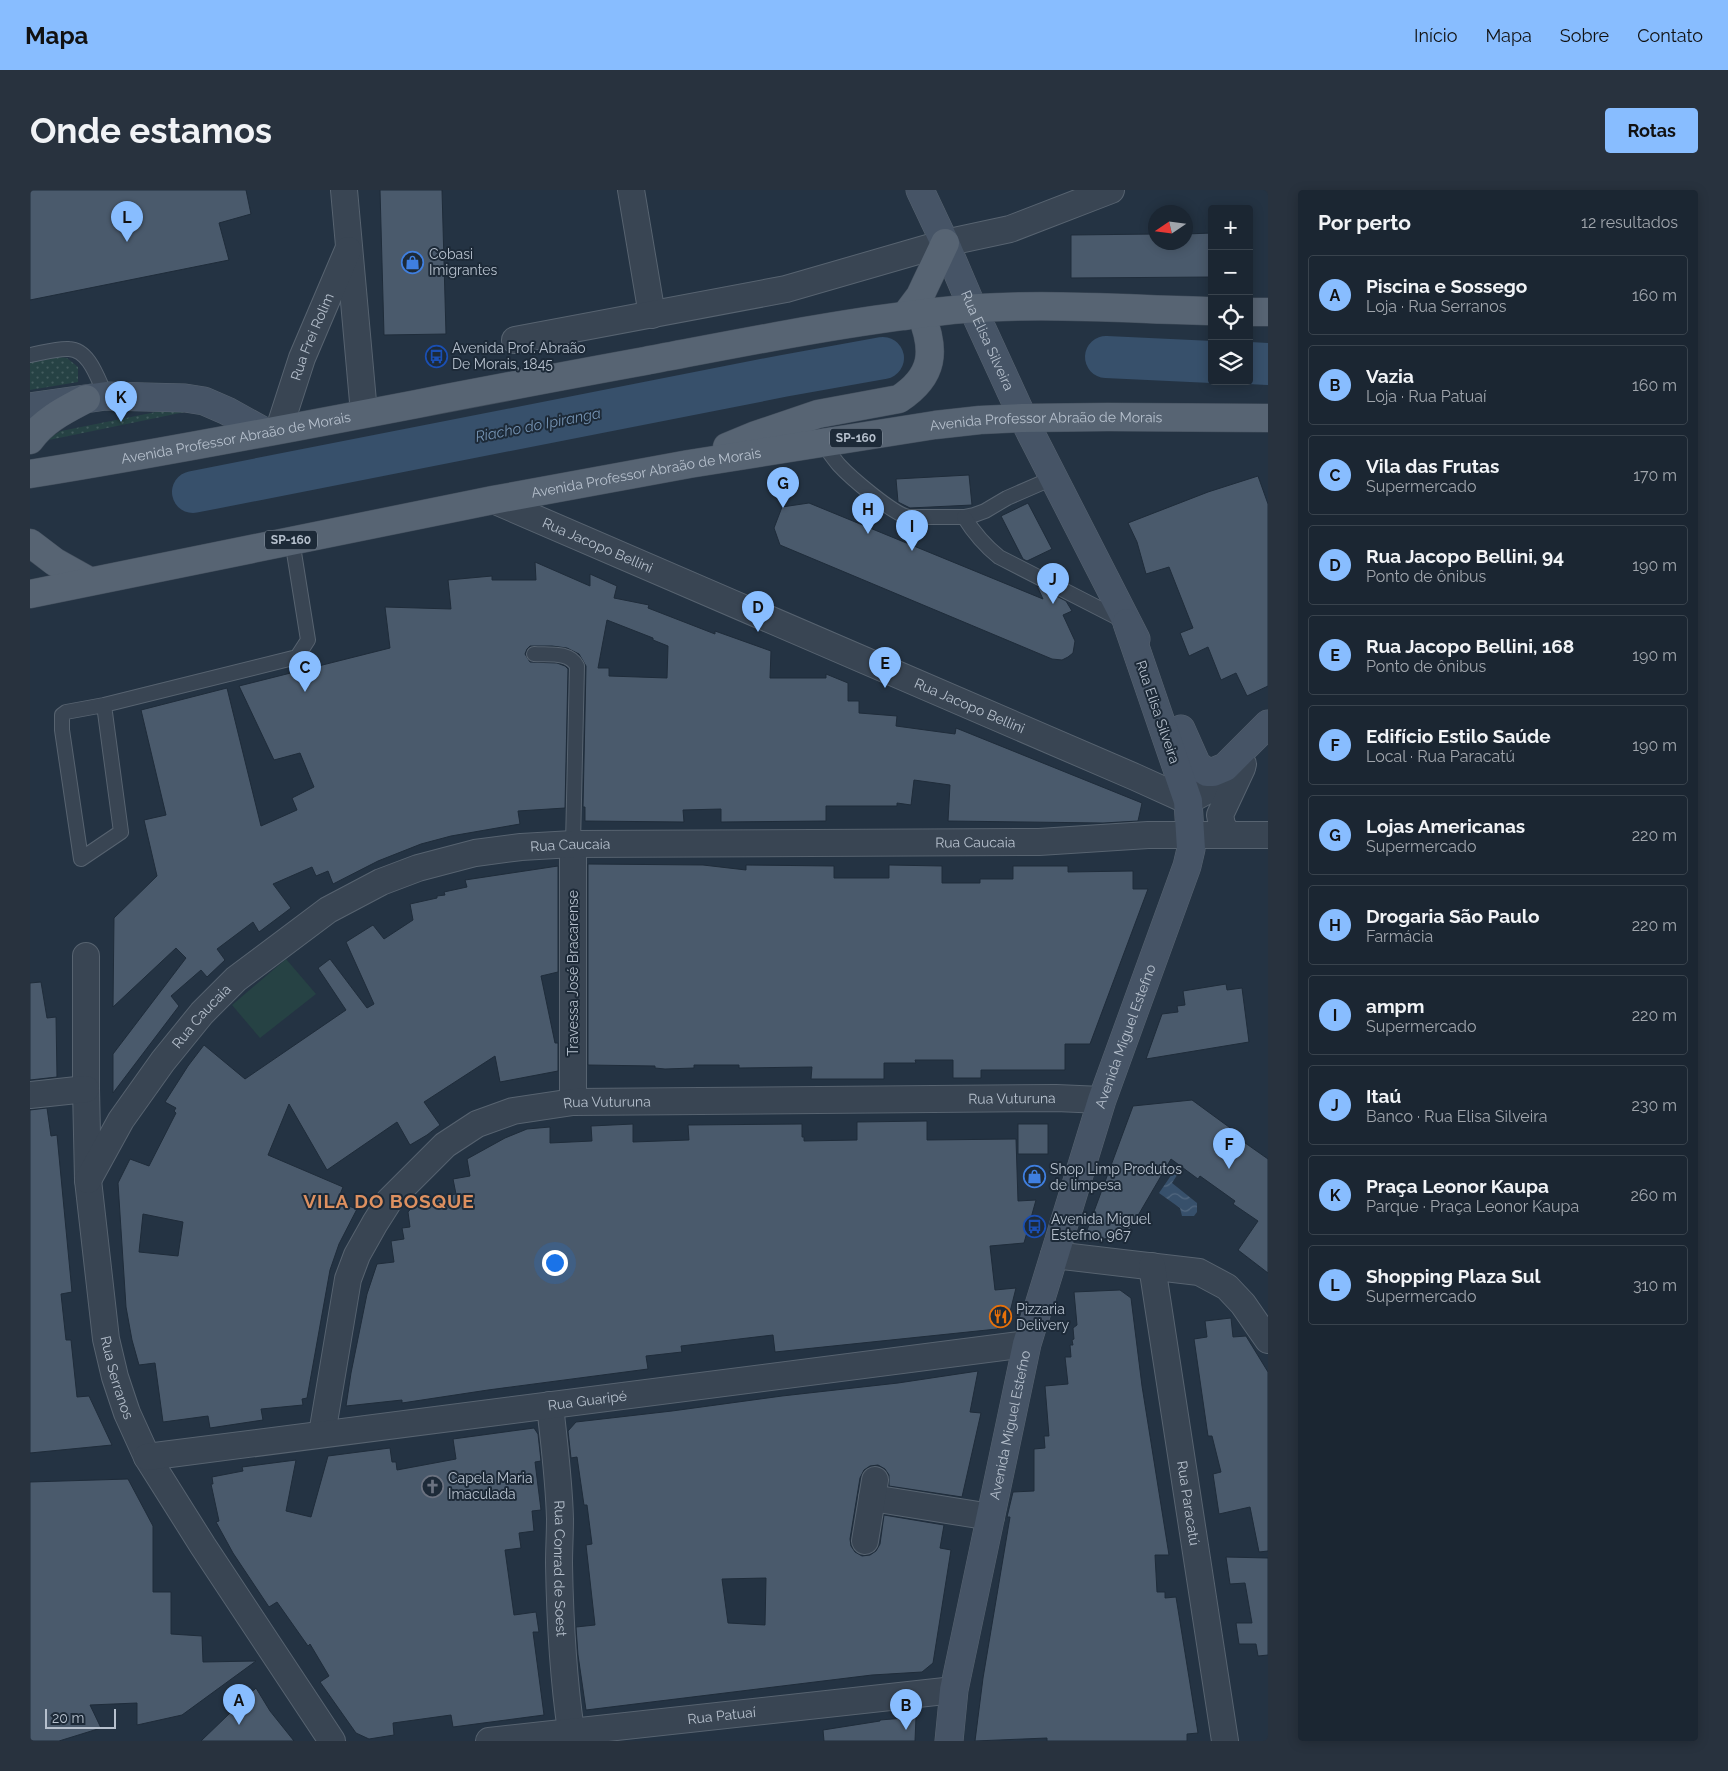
<!DOCTYPE html>
<html lang="pt">
<head>
<meta charset="utf-8">
<style>
  :root { --surface:#1b2632; --page:#28323e; --text:#f1f3f6; --muted:#a0a5ac; --line:#39434d; --accent:#88bdff }
  body { margin:0; font-family:Raleway,sans-serif; background:var(--page); color:var(--text) }
  .controls { position:absolute; right:15px; top:15px; display:grid; overflow:hidden; border-radius:5px; box-shadow:0 2px 12px #0003 }
  .controls button { width:45px; height:45px; display:grid; place-items:center; padding:0; border:0; border-bottom:1px solid var(--line); background:var(--surface); color:var(--text); font:25px sans-serif }
  .compass { position:absolute; left:1118px; top:15px; width:45px; height:45px; border-radius:50%; background:var(--surface); box-shadow:0 2px 12px #0003; rotate:257deg }
  .scale { position:absolute; left:15px; bottom:12px; width:71px; box-sizing:border-box; padding-left:5px; border:2px solid #b6c0cd; border-top:0; font-size:14px; line-height:18px; white-space:nowrap; color:#b6c0cd; -webkit-text-stroke:4px #1d2a38; paint-order:stroke }
  .you { position:absolute; left:524px; top:1072px; width:18px; height:18px; margin:-12px; border:4px solid #fff; border-radius:50%; background:#1a73e8; box-shadow:0 0 0 8px #1a73e833 }
  .badge { display:grid; place-items:center; width:32px; height:32px; border-radius:50%; background:var(--accent); color:#111; font-size:16px; font-weight:700 }
  .pin { position:absolute; translate:-50% -41px; filter:drop-shadow(0 1px 2px #0008) }
  .pin::after { content:''; position:absolute; top:26px; width:18px; height:15px; background:inherit; clip-path:polygon(0 0,100% 0,50% 100%) }
  .list { margin:0; padding:0; list-style:none }
  h2 { display:flex; justify-content:space-between; align-items:center; height:65px; margin:0; padding:0 20px; font-size:21px }
  h2 small { font-size:16px; font-weight:400; color:var(--muted) }
  .list li { display:grid; grid-template-columns:32px 1fr auto; gap:15px; align-items:center; box-sizing:border-box; height:80px; margin:0 10px 10px; padding:0 10px; border:1px solid var(--line); border-radius:5px }
  .list b { display:block; font-size:19px; white-space:nowrap }
  .list p { margin:0; font-size:16px; white-space:nowrap; color:var(--muted) }
  .list em { font-size:16px; font-style:normal; color:var(--muted) }
  .icon { flex:none; width:28px; height:28px; fill:none; stroke:currentColor; stroke-width:2; stroke-linecap:round; stroke-linejoin:round }
  .map { position:relative; flex:none; width:1238px; height:1551px; overflow:hidden; border-radius:5px }
  header { display:flex; align-items:center; gap:30px; box-sizing:border-box; height:70px; padding:0 25px; background:var(--accent); color:#111 }
  header strong { font-size:24px }
  nav { display:flex; gap:28px; margin-inline-start:auto; font-size:18px }
  .intro { display:flex; align-items:center; justify-content:space-between; box-sizing:border-box; height:120px; padding:0 30px }
  h1 { margin:0; font-size:35px }
  .button { padding:12px 22px; border-radius:5px; background:var(--accent); color:#111; font-size:18px; font-weight:700 }
  main { display:flex; gap:30px; padding:0 30px }
  aside { flex:1; background:var(--surface); border-radius:5px; box-shadow:0 2px 12px #0003 }
  .map>svg:first-child { display:block }
  .grass { fill:url(#grass-dots) }
  .pitch { fill:#264244 }
  .water { fill:url(#water-waves) }
  .lines { fill:none; stroke-linecap:round; stroke-linejoin:round }
  .river { stroke:#37506b; stroke-width:42 }
  .building { fill:#4a5a6c; stroke:#1f2c3a; fill-rule:evenodd }
  .lane-casing { stroke:#576370; stroke-width:16 }
  .street-casing { stroke:#576370; stroke-width:28 }
  .secondary-casing { stroke:#576370; stroke-width:29 }
  .primary-casing { stroke:#424e5c; stroke-width:29 }
  .lane { stroke:#394553; stroke-width:14 }
  .street { stroke:#394553; stroke-width:26 }
  .secondary { stroke:#465466; stroke-width:28 }
  .primary { stroke:#576473; stroke-width:28 }
  .labels { text-anchor:middle; dominant-baseline:central; stroke-width:4; stroke-linejoin:round; paint-order:stroke }
  .shield { fill:#1d2a38; stroke:#8893a0; stroke-width:1 }
  .shield-label { font-size:12px; font-weight:bold; fill:#b6c0cd }
  .poi-label { font-size:14px; fill:#b6c0cd; stroke:#1d2a38; text-anchor:start }
  .street-label { font-size:14px; fill:#b6c0cd; stroke:#1d2a38 }
  .water-label { font-size:15px; font-style:italic; fill:#7492b2; stroke:#1d2a38 }
  .district-label { font-size:19px; font-weight:bold; letter-spacing:1px; fill:#dd9060; stroke:#1d2a38 }
</style>
</head>
<body>
<header>
<strong>Mapa</strong>
<nav><a>Início</a><a>Mapa</a><a>Sobre</a><a>Contato</a></nav>
</header>
<div class="intro"><h1>Onde estamos</h1><a class="button">Rotas</a></div>
<main>
<div class="map">
<svg width="1238" height="1551" viewBox="0 0 1238 1551">
  <defs>
    <pattern id="grass-dots" width="8" height="8" patternUnits="userSpaceOnUse" patternTransform="scale(1.25)"><rect width="8" height="8" fill="#264244"/><path d="M2 2h.1M6 6h.1" fill="none" stroke="#435c5e" stroke-width="1.8" stroke-linecap="round"/></pattern>
    <pattern id="water-waves" width="16" height="10" patternUnits="userSpaceOnUse" patternTransform="scale(1.25)"><rect width="16" height="10" fill="#37506b"/><path d="M0 5q4-4 8 0t8 0" fill="none" stroke="#52677f"/></pattern>
  </defs>
  <rect width="100%" height="100%" fill="#243343"/>
  <g class="grass">
    <path d="M29 167 37 168 48 177V192L0 200V170Z"/>
    <path d="M126 222H155L14 251 31 241Z"/>
  </g>
  <path class="pitch" d="M256 769 286 804 230 848 202 815Z"/>
  <path class="water" d="M1167 954 1142 993 1167 1013V1022L1164 1026H1152L1150 1018 1129 1003 1153 968Z"/>
  <g class="lines">
    <g class="river">
      <path d="M1076 167 1182 172"/>
      <path d="M1219 173 1238 174"/>
      <path d="M163 302 753 186 853 168"/>
    </g>
  </g>
  <g class="building">
    <path d="M0 0H216L221 24 189 33 199 70 0 110Z"/>
    <path d="M350 0H412L416 144 354 145Z"/>
    <path d="M1182 43V87L1041 88V45L1126 44V52H1156V44Z"/>
    <path d="M939 285 942 315 880 318 868 312 866 289Z"/>
    <path d="M1228 286 1238 314V496L1217 506 1206 483 1191 490 1178 457 1159 466 1150 443 1163 438 1139 377 1116 384 1107 352 1098 333 1178 302Z"/>
    <path d="M779 313 1013 409 1007 396 1036 411 1042 421 1033 425 1045 451 1043 463 1038 467 1032 470 1022 469 750 355 744 338 752 317Z"/>
    <path d="M998 313 1022 359 997 371 993 369 971 326Z"/>
    <path d="M505 372 560 396V384L587 396 584 408 619 415 618 418 685 444V441L741 461 740 488H796V484L818 493V511H829V523L867 526 866 536 925 544 926 538 1112 613 1108 631 1073 633 918 631 920 595 884 590 881 615 867 613V616H796V631L691 632V619L653 620 654 632 555 631V617H553L556 476 549 464 537 458 522 456H500L497 459 495 464 500 472 527 473 535 476 538 479 535 618 488 621 490 634 421 646 391 654 348 671 303 694 298 681 286 686 282 677 243 694 261 718 229 742 223 732 187 759 195 770 177 787 171 780 141 806 149 816 83 903V864L156 768 146 758 83 817 84 728 127 686 114 630 136 625 111 520 197 498 231 636 267 620 262 608 284 597 270 563 244 570 209 496 360 458 355 417 421 419 418 390 462 386V390H506ZM577 430 623 448V450L638 456 637 488 579 486V478H568Z"/>
    <path d="M558 674 673 675 716 680V675L804 676V688H859V675L912 676V693H950V689H983V676H1038V682L1103 681V699H1118L1060 854H1035V880H951V888H923V870H885L886 873H854V889H781L782 877 709 878V875H664V878L635 879 625 878V876L558 875Z"/>
    <path d="M528 676V782L511 786 525 853H528V881L470 892 465 866 394 912 410 935 397 945 380 955 367 932 297 980 259 914 238 965 313 997 307 1012 327 1019 309 1054 300 1080 277 1208 272 1209 273 1215 231 1219 233 1230 180 1238 178 1226 133 1232 125 1173 109 1175 102 1150 96 1117 88 993 100 969 119 976 146 923 144 921 146 918 135 912 158 876 174 855 215 889 316 820 288 778 300 769 337 818 344 814 316 752 343 735 354 749 383 730 380 714 407 708V706L415 705 414 702 437 697 435 690ZM113 1024 153 1032 148 1066 109 1062Z"/>
    <path d="M11 792 17 828 26 827 27 887 0 890V793Z"/>
    <path d="M1196 794 1197 800 1212 798 1219 852 1116 869 1132 824 1148 822 1147 816 1155 815 1153 801Z"/>
    <path d="M1162 910 1203 940 1201 943 1238 969V1083L1208 1060 1228 1031 1203 1014 1205 1011 1170 986 1168 989 1141 969 1096 1046 1066 1050 1056 1043 1103 916Z"/>
    <path d="M17 918 21 946 27 945 42 1102 31 1104 36 1150H41L47 1207 59 1206 82 1255 0 1263V920Z"/>
    <path d="M897 931V950L986 949 988 1011 1006 1010 994 1053 960 1056 965 1100 986 1098 978 1130 967 1139 745 1162 743 1145 709 1149 651 1156 652 1162 616 1166 618 1179 458 1200 372 1213V1210L316 1216 321 1183 337 1104 347 1074 364 1072 361 1051 374 1049 372 1038 380 1037 378 1022 387 1012 426 1004 423 989 440 986 437 969 475 948 497 939 520 937V953L562 951 561 936 603 934V952L659 950 658 935 772 934V947H774V951L827 950V932Z"/>
    <rect x="988" y="934" width="30" height="30"/>
    <path d="M1090 1100 1101 1108 1112 1196 1139 1365H1125L1127 1402H1135V1408L1146 1407 1168 1543 1157 1544V1551H1017V1548L945 1551 953 1488 980 1327H977L983 1302 1004 1301V1259L1015 1258 1014 1246H1019L1015 1196 1038 1194 1035 1167H1041L1040 1155H1043L1042 1150 1044 1149 1043 1138 1047 1135 1044 1102Z"/>
    <path d="M1201 1128 1203 1147 1216 1146 1238 1182V1361L1229 1362 1220 1317 1189 1324 1183 1284 1191 1282 1182 1246H1178L1164 1149 1177 1147 1175 1131Z"/>
    <path d="M948 1181 940 1222 951 1223 932 1307 859 1296V1285L855 1279 848 1275 840 1276 834 1280 830 1288 820 1349 821 1356 825 1362 832 1366 840 1365 846 1361 850 1354 854 1325 914 1335 910 1358 921 1360 903 1473 892 1482 842 1485 556 1520 548 1465 546 1437 565 1435 556 1355 562 1354 557 1315H554L547 1267 541 1268 538 1241 546 1232 642 1221 752 1206 868 1193ZM736 1388 735 1435 698 1433 692 1389Z"/>
    <path d="M504 1238 508 1244 511 1271 505 1272 511 1320 502 1321 504 1341 489 1343 491 1358 475 1360 484 1425 506 1422 509 1442H503L514 1525 423 1537 421 1525 363 1533 364 1545 339 1549 326 1543 290 1492 299 1486 280 1454 278 1456 247 1412 239 1417 203 1363 186 1332 189 1331 181 1294H183L182 1287 213 1281 212 1277 266 1270 256 1321 281 1327 298 1266 360 1258 362 1272H366L367 1280 426 1269 423 1249Z"/>
    <path d="M98 1289 123 1336V1402H141V1444L172 1446 173 1472 226 1471 152 1525 107 1535V1513L60 1515 71 1538 29 1551H0V1292Z"/>
    <path d="M1196 1367 1238 1368V1465L1228 1466 1226 1454H1209L1206 1433H1222L1215 1393 1200 1394Z"/>
    <path d="M226 1498 240 1521 264 1551H171Z"/>
    <path d="M886 1527 885 1551H794L793 1540 850 1531V1530Z"/>
  </g>
  <g class="lines">
    <defs>
      <g id="lane">
        <path d="M0 165C12 163 27 158 39 159 60 160 68 190 76 206"/>
        <path d="M792 253C798 260 803 268 809 275 821 288 862 323 878 327H934L944 325 955 321 977 308 1023 288"/>
        <path d="M934 327C944 343 954 355 969 367L1092 430"/>
        <path d="M504 464C518 465 539 461 547 476L543 654"/>
        <path d="M74 515 91 642 51 669 32 540V525L36 522 74 515 267 467 278 450 262 350"/>
      </g>
      <g id="street">
        <path d="M314 0 334 223"/>
        <path d="M601 0 622 125"/>
        <path d="M485 150 756 99 915 53 980 39 1081 0"/>
        <path id="s1" d="M249 239 272 168 318 60"/>
        <path id="s2" d="M463 310 1105 587 1158 611 1180 599 1213 574"/>
        <path d="M1198 645 1192 635 1190 625 1212 578"/>
        <path d="M543 654V912"/>
        <path id="s3" d="M56 766V899L58 990 76 1149 85 1187 97 1223 117 1267 173 1356 302 1551"/>
        <path d="M0 905 56 899"/>
        <path id="s4" d="M58 990 91 930 133 871 172 823 206 789 298 720 351 692 388 678 445 663 491 657 543 654 1009 652 1118 645H1238"/>
        <path d="M1024 1065 1169 1082 1197 1097 1213 1114 1238 1150"/>
        <path id="s5" d="M1122 1076 1195 1551"/>
        <path id="s6" d="M520 1215C524 1253 529 1290 530 1329 530 1344 529 1359 529 1374 530 1430 533 1486 541 1541"/>
        <path id="s7" d="M292 1244 318 1089 327 1065 345 1033 359 1011 415 955 447 934 483 921 543 912 1026 908 1072 910"/>
        <path id="s8" d="M117 1267 997 1154"/>
        <path d="M842 1308 961 1327"/>
        <path d="M835 1351 845 1290"/>
        <path id="s9" d="M459 1551 924 1500"/>
      </g>
      <g id="secondary">
        <path id="s10" d="M890 0 915 53 943 119 993 228 1106 449"/>
        <path d="M0 217 76 206 155 208 174 211 197 221 235 242"/>
        <path d="M1151 539 1167 575 1177 582H1183L1195 577 1238 534"/>
        <path id="s11" d="M919 1551 924 1500 997 1154 1072 910 1157 676 1161 659 1158 611 1097 433"/>
      </g>
      <g id="primary">
        <path d="M1219 122H1238"/>
        <path d="M875 126 890 106 915 53"/>
        <path d="M0 250C14 230 35 220 56 209"/>
        <path d="M697 257 726 245 788 224 869 209C904 186 906 161 891 124"/>
        <path id="s12" d="M0 284C206 251 410 208 615 171 711 153 808 133 905 122 996 111 1091 119 1182 121"/>
        <path d="M0 353 25 372 59 391"/>
        <path id="s13" d="M0 404 463 310 659 274 905 235 950 230 993 228 1078 227 1238 228"/>
      </g>
    </defs>
    <use href="#lane" class="lane-casing"/>
    <use href="#street" class="street-casing"/>
    <use href="#secondary" class="secondary-casing"/>
    <use href="#primary" class="primary-casing"/>
    <use href="#lane" class="lane"/>
    <use href="#street" class="street"/>
    <use href="#secondary" class="secondary"/>
    <use href="#primary" class="primary"/>
  </g>
  <defs>
    <symbol id="shop-ring" viewBox="-11 -11 22 22"><circle r="9.5" fill="#1d2a38" stroke="#3f7fe0" stroke-width="1.5"/><path d="M-5-2.5h2.3a2.7 3.5 0 0 1 5.4 0H5L5.5 6h-11ZM-1.5-2.5h3a1.5 2.3 0 0 0-3 0Z" fill="#3f7fe0"/></symbol>
    <symbol id="bus-ring" viewBox="-11 -11 22 22"><circle r="9.5" fill="#1d2a38" stroke="#1a4fb4" stroke-width="1.5"/><path d="M-5-6H5V4H4V6H2V4H-2V6H-4V4H-5ZM-3.5-4V0h7V-4ZM-3.5 1.2v1.5H-2V1.2ZM2 1.2v1.5H3.5V1.2Z" fill="#1a4fb4"/></symbol>
    <symbol id="restaurant-ring" viewBox="-11 -11 22 22"><circle r="9.5" fill="#1d2a38" stroke="#e8710a" stroke-width="1.5"/><path d="M-5-6h1v4h1v-4h1v4h1v-4h1v5L-1.5 .5V6h-2V.5L-5-1ZM5-6V6H3V1.5H1.5Q1.5-4 5-6Z" fill="#e8710a"/></symbol>
    <symbol id="church-ring" viewBox="-11 -11 22 22"><circle r="9.5" fill="#1d2a38" stroke="#6b7280" stroke-width="1.5"/><path d="M-1.2-6h2.4v3.5h3.3v2.4h-3.3V6h-2.4V-.1h-3.3v-2.4h3.3Z" fill="#6b7280"/></symbol>
  </defs>
  <g fill-rule="evenodd">
    <use href="#shop-ring" x="370" y="60" width="25" height="25"/>
    <use href="#bus-ring" x="394" y="154" width="25" height="25"/>
    <use href="#shop-ring" x="992" y="974" width="25" height="25"/>
    <use href="#bus-ring" x="992" y="1024" width="25" height="25"/>
    <use href="#restaurant-ring" x="958" y="1114" width="25" height="25"/>
    <use href="#church-ring" x="390" y="1284" width="25" height="25"/>
  </g>
  <g class="labels">
    <g class="shield">
      <rect x="800" y="238.5" width="52" height="19" rx="4"/>
      <rect x="235" y="340.5" width="52" height="19" rx="4"/>
    </g>
    <g class="shield-label">
      <text x="826" y="248">SP-160</text>
      <text x="261" y="350">SP-160</text>
    </g>
    <g class="poi-label">
      <text x="399" y="64">Cobasi<tspan x="399" dy="16">Imigrantes</tspan></text>
      <text x="422" y="158">Avenida Prof. Abraão<tspan x="422" dy="16">De Morais, 1845</tspan></text>
      <text x="1020" y="979">Shop Limp Produtos<tspan x="1020" dy="16">de limpesa</tspan></text>
      <text x="1021" y="1029">Avenida Miguel<tspan x="1021" dy="16">Estefno, 967</tspan></text>
      <text x="986" y="1119">Pizzaria<tspan x="986" dy="16">Delivery</tspan></text>
      <text x="418" y="1288">Capela Maria<tspan x="418" dy="16">Imaculada</tspan></text>
    </g>
    <g class="street-label">
      <text stroke="none"><textPath href="#s1" startOffset="98">Rua Frei Rolim</textPath></text>
      <text stroke="none"><textPath href="#s10" startOffset="165">Rua Elisa Silveira</textPath></text>
      <text stroke="none"><textPath href="#s13" startOffset="1032">Avenida Professor Abraão de Morais</textPath></text>
      <text stroke="none"><textPath href="#s12" startOffset="209">Avenida Professor Abraão de Morais</textPath></text>
      <text stroke="none"><textPath href="#s13" startOffset="628">Avenida Professor Abraão de Morais</textPath></text>
      <text stroke="none"><textPath href="#s2" startOffset="114">Rua Jacopo Bellini</textPath></text>
      <text stroke="none"><textPath href="#s2" startOffset="519">Rua Jacopo Bellini</textPath></text>
      <text transform="translate(1128 522) rotate(71)">Rua Elisa Silveira</text>
      <text stroke="none"><textPath href="#s4" startOffset="1025">Rua Caucaia</textPath></text>
      <text stroke="none"><textPath href="#s4" startOffset="620">Rua Caucaia</textPath></text>
      <text transform="translate(543 783) rotate(-90)">Travessa José Bracarense</text>
      <text stroke="none"><textPath href="#s4" startOffset="200">Rua Caucaia</textPath></text>
      <text stroke="none"><textPath href="#s11" startOffset="728">Avenida Miguel Estefno</textPath></text>
      <text stroke="none"><textPath href="#s7" startOffset="901">Rua Vuturuna</textPath></text>
      <text stroke="none"><textPath href="#s7" startOffset="496">Rua Vuturuna</textPath></text>
      <text stroke="none"><textPath href="#s3" startOffset="424">Rua Serranos</textPath></text>
      <text stroke="none"><textPath href="#s8" startOffset="444">Rua Guaripé</textPath></text>
      <text stroke="none"><textPath href="#s11" startOffset="322">Avenida Miguel Estefno</textPath></text>
      <text stroke="none"><textPath href="#s5" startOffset="240">Rua Paracatú</textPath></text>
      <text stroke="none"><textPath href="#s6" startOffset="164">Rua Conrad de Soest</textPath></text>
      <text stroke="none"><textPath href="#s9" startOffset="234">Rua Patuaí</textPath></text>
    </g>
    <g class="water-label">
      <text transform="translate(508 235) rotate(-11)">Riacho do Ipiranga</text>
    </g>
    <g class="district-label">
      <text x="359" y="1011">VILA DO BOSQUE</text>
    </g>
  </g>
</svg>
<div class="controls">
<button>+</button>
<button>−</button>
<button><svg class="icon" aria-label="locate" viewBox="0 0 24 24"><circle cx="12" cy="12" r="6"/><path d="M12 2v4M12 18v4M2 12h4M18 12h4"/></svg></button>
<button><svg class="icon" aria-label="layers" viewBox="0 0 24 24"><path d="M12 4l9 5-9 5-9-5zM3 14l9 5 9-5"/></svg></button>
</div>
<svg class="compass" viewBox="-18 -18 36 36"><path d="M0-13l5 13h-10z" fill="#e53935"/><path d="M0 13l5-13h-10z" fill="#a0a5ac"/></svg>
<div class="scale">20 m</div>
<div class="you"></div>
<div class="pin badge" style="left:209px;top:1535px">A</div>
<div class="pin badge" style="left:876px;top:1540px">B</div>
<div class="pin badge" style="left:275px;top:502px">C</div>
<div class="pin badge" style="left:728px;top:442px">D</div>
<div class="pin badge" style="left:855px;top:498px">E</div>
<div class="pin badge" style="left:1199px;top:979px">F</div>
<div class="pin badge" style="left:753px;top:318px">G</div>
<div class="pin badge" style="left:838px;top:344px">H</div>
<div class="pin badge" style="left:882px;top:361px">I</div>
<div class="pin badge" style="left:1023px;top:414px">J</div>
<div class="pin badge" style="left:91px;top:232px">K</div>
<div class="pin badge" style="left:97px;top:52px">L</div>
</div>
<aside>
<h2>Por perto<small>12 resultados</small></h2>
<ul class="list">
<li><span class="badge">A</span><div><b>Piscina e Sossego</b><p>Loja · Rua Serranos</p></div><em>160 m</em></li>
<li><span class="badge">B</span><div><b>Vazia</b><p>Loja · Rua Patuaí</p></div><em>160 m</em></li>
<li><span class="badge">C</span><div><b>Vila das Frutas</b><p>Supermercado</p></div><em>170 m</em></li>
<li><span class="badge">D</span><div><b>Rua Jacopo Bellini, 94</b><p>Ponto de ônibus</p></div><em>190 m</em></li>
<li><span class="badge">E</span><div><b>Rua Jacopo Bellini, 168</b><p>Ponto de ônibus</p></div><em>190 m</em></li>
<li><span class="badge">F</span><div><b>Edifício Estilo Saúde</b><p>Local · Rua Paracatú</p></div><em>190 m</em></li>
<li><span class="badge">G</span><div><b>Lojas Americanas</b><p>Supermercado</p></div><em>220 m</em></li>
<li><span class="badge">H</span><div><b>Drogaria São Paulo</b><p>Farmácia</p></div><em>220 m</em></li>
<li><span class="badge">I</span><div><b>ampm</b><p>Supermercado</p></div><em>220 m</em></li>
<li><span class="badge">J</span><div><b>Itaú</b><p>Banco · Rua Elisa Silveira</p></div><em>230 m</em></li>
<li><span class="badge">K</span><div><b>Praça Leonor Kaupa</b><p>Parque · Praça Leonor Kaupa</p></div><em>260 m</em></li>
<li><span class="badge">L</span><div><b>Shopping Plaza Sul</b><p>Supermercado</p></div><em>310 m</em></li>
</ul>
</aside>
</main>
</body>
</html>
